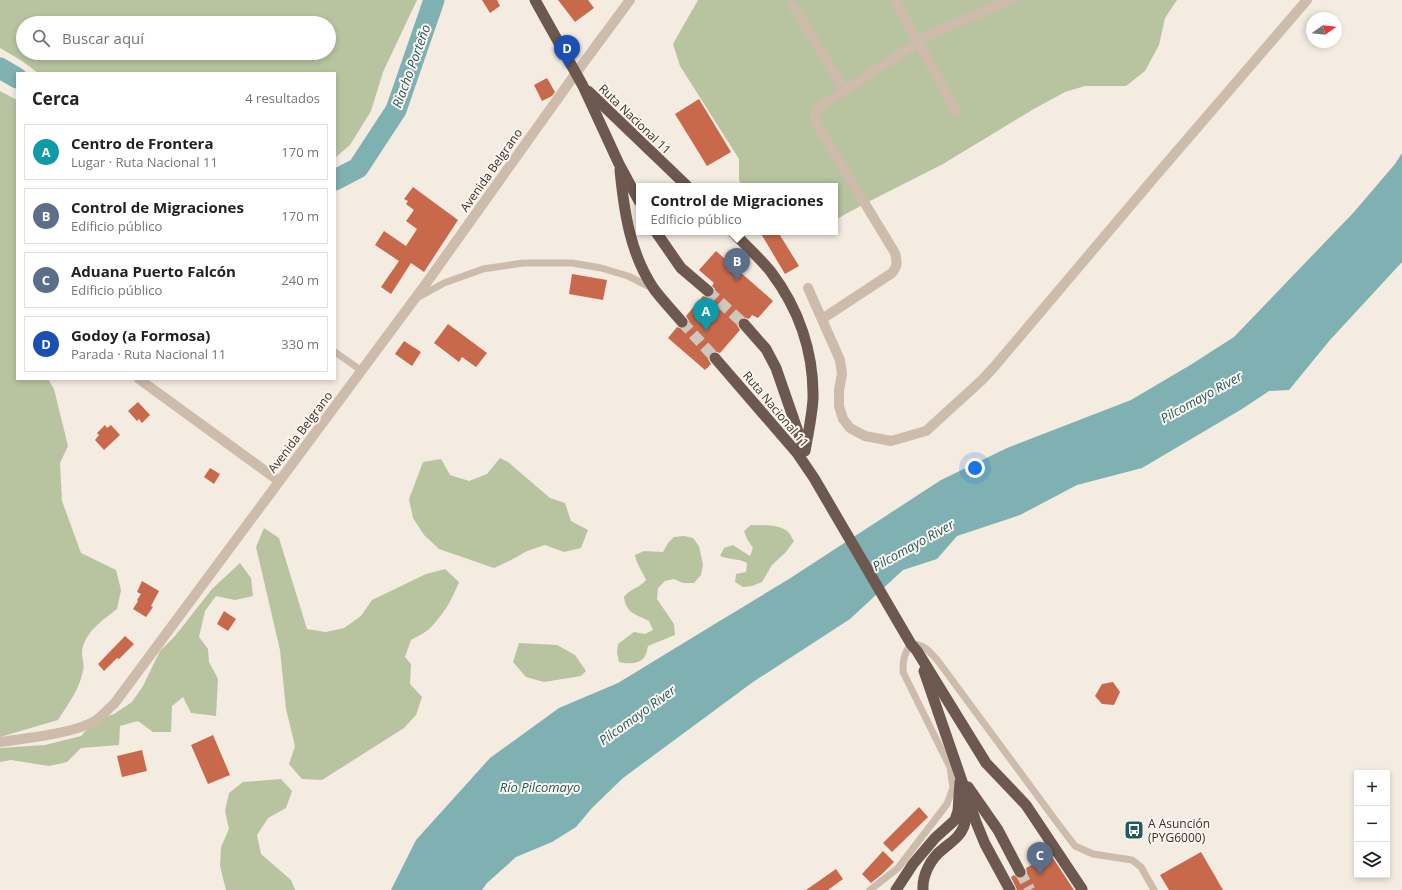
<!DOCTYPE html>
<html lang="es">
<head>
<meta charset="utf-8">
<style>
  :root { --surface:#fff; --page:#f6f6f6; --text:#202124; --muted:#757577; --line:#e0e0e0; --accent:#1a73e8 }
  body { margin:0; font-family:"Open Sans",sans-serif; background:var(--page); color:var(--text) }
  .controls { position:absolute; right:12px; bottom:12px; display:grid; overflow:hidden; border-radius:0px; box-shadow:0 2px 6px #0003 }
  .controls button { width:36px; height:36px; display:grid; place-items:center; padding:0; border:0; border-bottom:1px solid var(--line); background:var(--surface); color:var(--text); font:20px sans-serif }
  .compass { position:absolute; left:1306px; top:12px; width:36px; height:36px; border-radius:50%; background:var(--surface); box-shadow:0 2px 6px #0003; rotate:76deg }
  .you { position:absolute; left:975px; top:468px; width:14px; height:14px; margin:-10px; border:3px solid #fff; border-radius:50%; background:#1a73e8; box-shadow:0 0 0 6px #1a73e833 }
  .badge { display:grid; place-items:center; width:26px; height:26px; border-radius:50%; background:var(--accent); color:#fff; font-size:13px; font-weight:700 }
  .pin { position:absolute; translate:-50% -33px; filter:drop-shadow(0 1px 2px #0008) }
  .pin::after { content:''; position:absolute; top:21px; width:14px; height:12px; background:inherit; clip-path:polygon(0 0,100% 0,50% 100%) }
  .popup { position:absolute; left:636px; top:183px; width:202px; height:52px; box-sizing:border-box; display:grid; place-content:center; border-radius:0px; background:var(--surface); filter:drop-shadow(0 1px 3px #0005); font-size:13px; white-space:nowrap; color:var(--muted) }
  .popup b { font-size:15px; color:var(--text) }
  .popup::after { content:''; position:absolute; left:50%; top:100%; margin-left:-8px; border:8px solid transparent; border-top-color:var(--surface) }
  .list { margin:0; padding:0; list-style:none }
  h2 { display:flex; justify-content:space-between; align-items:center; height:52px; margin:0; padding:0 16px; font-size:17px }
  h2 small { font-size:13px; font-weight:400; color:var(--muted) }
  .list li { display:grid; grid-template-columns:26px 1fr auto; gap:12px; align-items:center; box-sizing:border-box; height:56px; margin:0 8px 8px; padding:0 8px; border:1px solid var(--line); border-radius:0px }
  .list b { display:block; font-size:15px; white-space:nowrap }
  .list p { margin:0; font-size:13px; white-space:nowrap; color:var(--muted) }
  .list em { font-size:13px; font-style:normal; color:var(--muted) }
  .icon { flex:none; width:22px; height:22px; fill:none; stroke:currentColor; stroke-width:2; stroke-linecap:round; stroke-linejoin:round }
  .map { position:relative; flex:none; width:1402px; height:890px; overflow:hidden }
  .search { position:absolute; background:var(--surface); box-shadow:0 2px 6px #0003; left:16px; top:16px; width:320px; height:44px; display:flex; align-items:center; gap:10px; box-sizing:border-box; padding:0 14px; border-radius:22px; color:var(--muted); font-size:15px }
  .panel { position:absolute; background:var(--surface); box-shadow:0 2px 6px #0003; left:16px; top:72px; width:320px; height:308px; border-radius:0px }
  .map>svg:first-child { display:block }
  .green { fill:#b8c4a0; fill-rule:evenodd }
  .water { fill:#7fb0b2 }
  .lines { fill:none; stroke-linecap:round; stroke-linejoin:round }
  .river { stroke:#7fb0b2; stroke-width:21 }
  .building { fill:#c8694b }
  .trunk-tunnel { stroke:#cfc6bd; stroke-width:11; stroke-dasharray:11 5.5; stroke-linecap:butt }
  .service { stroke:#cdbbac; stroke-width:7 }
  .minor { stroke:#cdbbac; stroke-width:10 }
  .tertiary { stroke:#cdbbac; stroke-width:10 }
  .trunk { stroke:#6c584f; stroke-width:11 }
  .labels { text-anchor:middle; dominant-baseline:central; stroke-width:4; stroke-linejoin:round; paint-order:stroke }
  .street-label { font-size:12px; fill:#3b302b; stroke:#fbf5ee }
  .poi-label { font-size:12px; fill:#3b302b; stroke:#fbf5ee; text-anchor:start }
  .water-label { font-size:13px; font-style:italic; fill:#1f5a5e; stroke:#fbf5ee }
</style>
</head>
<body>
<div class="map">
<svg width="1402" height="890" viewBox="0 0 1402 890">
  <rect width="100%" height="100%" fill="#f4ebe1"/>
  <g class="green">
    <path d="M0 0H417L383 72 371 111 350 145 335 158V73H38L22 61 0 48ZM23 23H329V53H23Z"/>
    <path d="M698 0H1177L1165 18 1159 45 1145 71 1126 86H1085L1065 92 1032 110 943 164 866 203 835 220V186H742L739 180V159L680 66 673 44Z"/>
    <path d="M0 91 17 100V379H48L54 389 68 446 60 463 62 501 81 553 116 570 121 590 117 609C103 620 83 633 82 653 82 659 85 666 83 671 79 690 68 704 58 720L0 737Z"/>
    <path d="M500 458 508 462 550 498 565 503 571 521 588 530 581 548 564 552 545 545 527 551 511 560 494 568 439 549 424 535 413 518 409 499 423 462 441 459 450 475 469 481 487 474Z"/>
    <path d="M751 525C763 526 780 523 789 533 791 535 792 539 794 541L786 552 772 565 762 582 752 586 743 587 735 582 736 574 746 572 747 563C738 558 730 560 720 556L724 548 733 545 750 556 753 548 747 539 744 531Z"/>
    <path d="M264 528 279 538 307 629 326 632 344 628 361 616 372 600 426 574 445 569 459 582C452 600 442 617 428 630 423 634 416 637 411 640L405 657 411 664 410 684 422 697 416 715 404 728 322 780 302 779 289 764 295 746 286 709 280 650 256 547Z"/>
    <path d="M684 536 693 538 699 546 703 565 701 575 694 583H683L674 579 665 581 658 588 657 599 674 624 675 635 648 646C647 649 647 653 645 656 640 665 627 664 619 662L617 653 618 644 634 632 645 634 653 630 649 621C635 614 626 613 624 597 631 588 638 589 646 580 642 570 637 566 635 555L644 551 663 552 668 543 674 537Z"/>
    <path d="M240 563 251 578 253 596 235 600 216 596 205 611 199 637 208 649 209 662 218 679 216 716 191 713 183 697 172 706 171 732H153L138 721 120 726 119 745 81 748 67 762 49 766 11 760 0 762V748L45 745 81 736 95 721 114 714 132 702 143 686 160 651 175 636 212 589Z"/>
    <path d="M519 643 557 645 575 655 586 671 581 676 544 682 526 677 513 662Z"/>
    <path d="M281 779 292 791 286 808 268 818 257 835 261 854 291 880 295 890H226L220 866 221 847 229 829 225 811 229 793 243 782Z"/>
  </g>
  <path class="water" d="M1402 153V262L1330 340 1289 390 1269 391 1242 409 1142 468 1077 485 1020 515 957 536 937 559 903 570 850 619 753 682 623 778 592 808 576 827 552 842 516 857 487 883 482 890H391L416 840 490 758 559 708 618 683 723 619 789 579 941 480 1007 448 1131 400 1192 364 1234 337 1354 212 1395 164Z"/>
  <g class="lines">
    <g class="river">
      <path d="M0 68 17 78"/>
      <path d="M335 180 358 168 396 110 434 0"/>
    </g>
  </g>
  <g class="building">
    <path d="M482 0H497L500 6 490 13Z"/>
    <path d="M558 0H588L594 8 575 22Z"/>
    <path d="M547 78 555 92 552 96 542 101 534 85Z"/>
    <path d="M699 99 731 152 707 166 675 114Z"/>
    <path d="M413 187 458 220 424 272 411 263 391 294 381 287 399 261 375 245 384 231 406 246 417 229 406 221 414 210 406 204 408 201 404 199Z"/>
    <path d="M760 232H778L799 266 785 274Z"/>
    <path d="M716 251 773 301 758 318 752 315 749 319 743 317 739 319 737 325 740 330 720 353 714 351 710 353 708 359 711 364 705 370 668 338 677 327 683 329 687 327 689 321 686 316 703 296 710 298 714 295 715 289 712 286 714 283 699 270Z"/>
    <path d="M572 274 607 280 603 300 569 294Z"/>
    <path d="M448 324 487 353 476 367 462 357 459 362 434 343Z"/>
    <path d="M404 341 421 352 412 366 395 354Z"/>
    <path d="M138 402 150 415 142 423 139 419 137 421 128 411Z"/>
    <path d="M105 425 107 428 111 425 120 435 104 450 95 440 99 435 97 433Z"/>
    <path d="M210 468 220 474 214 484 204 477Z"/>
    <path d="M142 581 159 591 151 606 153 607 146 617 133 609 138 601 137 600 141 594 137 592Z"/>
    <path d="M224 611 236 619 228 631 217 624Z"/>
    <path d="M125 636 134 644 119 659 117 658 104 671 98 664Z"/>
    <path d="M1113 682 1120 692 1114 705 1102 704 1095 696 1102 684Z"/>
    <path d="M213 735 230 775 208 784 191 745Z"/>
    <path d="M142 750 147 771 122 777 117 756Z"/>
    <path d="M919 807 928 817 892 852 883 843Z"/>
    <path d="M883 851 894 862 882 874 871 883 862 874Z"/>
    <path d="M1201 852 1223 890H1169L1160 875Z"/>
    <path d="M1051 855 1074 890H1017L1011 877 1014 875 1019 879 1024 878 1027 873 1026 868Z"/>
    <path d="M836 869 843 879 828 890H806Z"/>
  </g>
  <g class="lines">
    <g class="trunk-tunnel">
      <path d="M708 291 744 324"/>
      <path d="M682 322 715 358"/>
      <path d="M1020 872 1030 890"/>
    </g>
    <g class="service">
      <path d="M417 298 444 283 483 269 523 263H572L601 268 628 276 652 288"/>
      <path d="M335 352 362 371"/>
      <path d="M870 890 898 868 947 804 953 788 950 767 903 672C903 660 904 653 911 644 924 644 930 652 938 661L1059 825 1075 846 1093 854 1132 860 1141 867 1154 890"/>
    </g>
    <g class="minor">
      <path d="M895 0 957 113"/>
      <path d="M793 6 845 91"/>
      <path d="M808 288 840 360 842 374 839 390V406L843 419 850 428 865 436 891 441 926 431 982 380 994 367 1153 179 1307 0"/>
      <path d="M822 319 892 273C898 266 897 261 895 253L816 123 815 116 818 108 918 42 935 32 1011 0"/>
      <path d="M139 379 279 481"/>
    </g>
    <path class="tertiary" d="M0 742C27 738 72 734 95 721 102 716 108 709 114 704L425 285 576 73 630 0"/>
    <g class="trunk">
      <path d="M535 0 583 86 619 164 639 201"/>
      <path d="M588 91 687 186"/>
      <path d="M620 170C624 211 630 254 654 289 662 300 673 311 682 322"/>
      <path d="M656 232 681 268 708 291"/>
      <path d="M733 232C745 245 760 258 771 272 799 309 814 353 813 399 812 416 808 434 805 451"/>
      <path d="M744 324 766 349 776 368 804 449"/>
      <path d="M715 358 797 453 814 478 911 644 917 651 986 763 1026 805 1082 889"/>
      <path d="M924 671 976 822 985 844 1010 890"/>
      <path d="M968 787 998 830 1020 872"/>
      <path d="M896 890 913 864 935 838 955 820 958 811 960 782"/>
      <path d="M923 890C922 875 931 858 943 849 951 842 960 837 964 826 967 818 965 809 964 801"/>
    </g>
  </g>
  <defs>
    <symbol id="bus-square" viewBox="-11 -11 22 22"><rect x="-9" y="-9" width="18" height="18" rx="4" fill="#1f5a5e" stroke="#fbf5ee"/><path d="M-5-6H5V4H4V6H2V4H-2V6H-4V4H-5ZM-3.5-4V0h7V-4ZM-3.5 1.2v1.5H-2V1.2ZM2 1.2v1.5H3.5V1.2Z" fill="#fff"/></symbol>
  </defs>
  <g fill-rule="evenodd">
    <use href="#bus-square" x="1123" y="819" width="22" height="22"/>
  </g>
  <g class="labels">
    <g class="street-label">
      <text transform="translate(635 119) rotate(44)">Ruta Nacional 11</text>
      <text transform="translate(491 170) rotate(-55)">Avenida Belgrano</text>
      <text transform="translate(776 409) rotate(50)">Ruta Nacional 11</text>
      <text transform="translate(300 432) rotate(-53)">Avenida Belgrano</text>
    </g>
    <g class="poi-label">
      <text x="1148" y="823">A Asunción<tspan x="1148" dy="14">(PYG6000)</tspan></text>
    </g>
    <g class="water-label">
      <text transform="translate(411 66) rotate(-70)">Riacho Porteño</text>
      <text transform="translate(1201 397) rotate(-29)">Pilcomayo River</text>
      <text transform="translate(913 545) rotate(-29)">Pilcomayo River</text>
      <text transform="translate(637 715) rotate(-36)">Pilcomayo River</text>
      <text x="540" y="787">Río Pilcomayo</text>
    </g>
  </g>
</svg>
<div class="controls">
<button>+</button>
<button>−</button>
<button><svg class="icon" aria-label="layers" viewBox="0 0 24 24"><path d="M12 4l9 5-9 5-9-5zM3 14l9 5 9-5"/></svg></button>
</div>
<svg class="compass" viewBox="-18 -18 36 36"><path d="M0-13l5 13h-10z" fill="#e53935"/><path d="M0 13l5-13h-10z" fill="#757577"/></svg>
<div class="you"></div>
<div class="pin badge" style="left:706px;top:331px;background:#0f9aa8">A</div>
<div class="pin badge" style="left:737px;top:281px;background:#5c6f8a">B</div>
<div class="popup"><b>Control de Migraciones</b>Edificio público</div>
<div class="pin badge" style="left:1040px;top:875px;background:#5c6f8a">C</div>
<div class="pin badge" style="left:567px;top:68px;background:#1a4fb4">D</div>
<div class="search"><svg class="icon" aria-label="search" viewBox="0 0 24 24"><circle cx="10" cy="10" r="6"/><path d="M15 15l6 6"/></svg>Buscar aquí</div>
<section class="panel">
<h2>Cerca<small>4 resultados</small></h2>
<ul class="list">
<li><span class="badge" style="background:#0f9aa8">A</span><div><b>Centro de Frontera</b><p>Lugar · Ruta Nacional 11</p></div><em>170 m</em></li>
<li><span class="badge" style="background:#5c6f8a">B</span><div><b>Control de Migraciones</b><p>Edificio público</p></div><em>170 m</em></li>
<li><span class="badge" style="background:#5c6f8a">C</span><div><b>Aduana Puerto Falcón</b><p>Edificio público</p></div><em>240 m</em></li>
<li><span class="badge" style="background:#1a4fb4">D</span><div><b>Godoy (a Formosa)</b><p>Parada · Ruta Nacional 11</p></div><em>330 m</em></li>
</ul>
</section>
</div>
</body>
</html>
